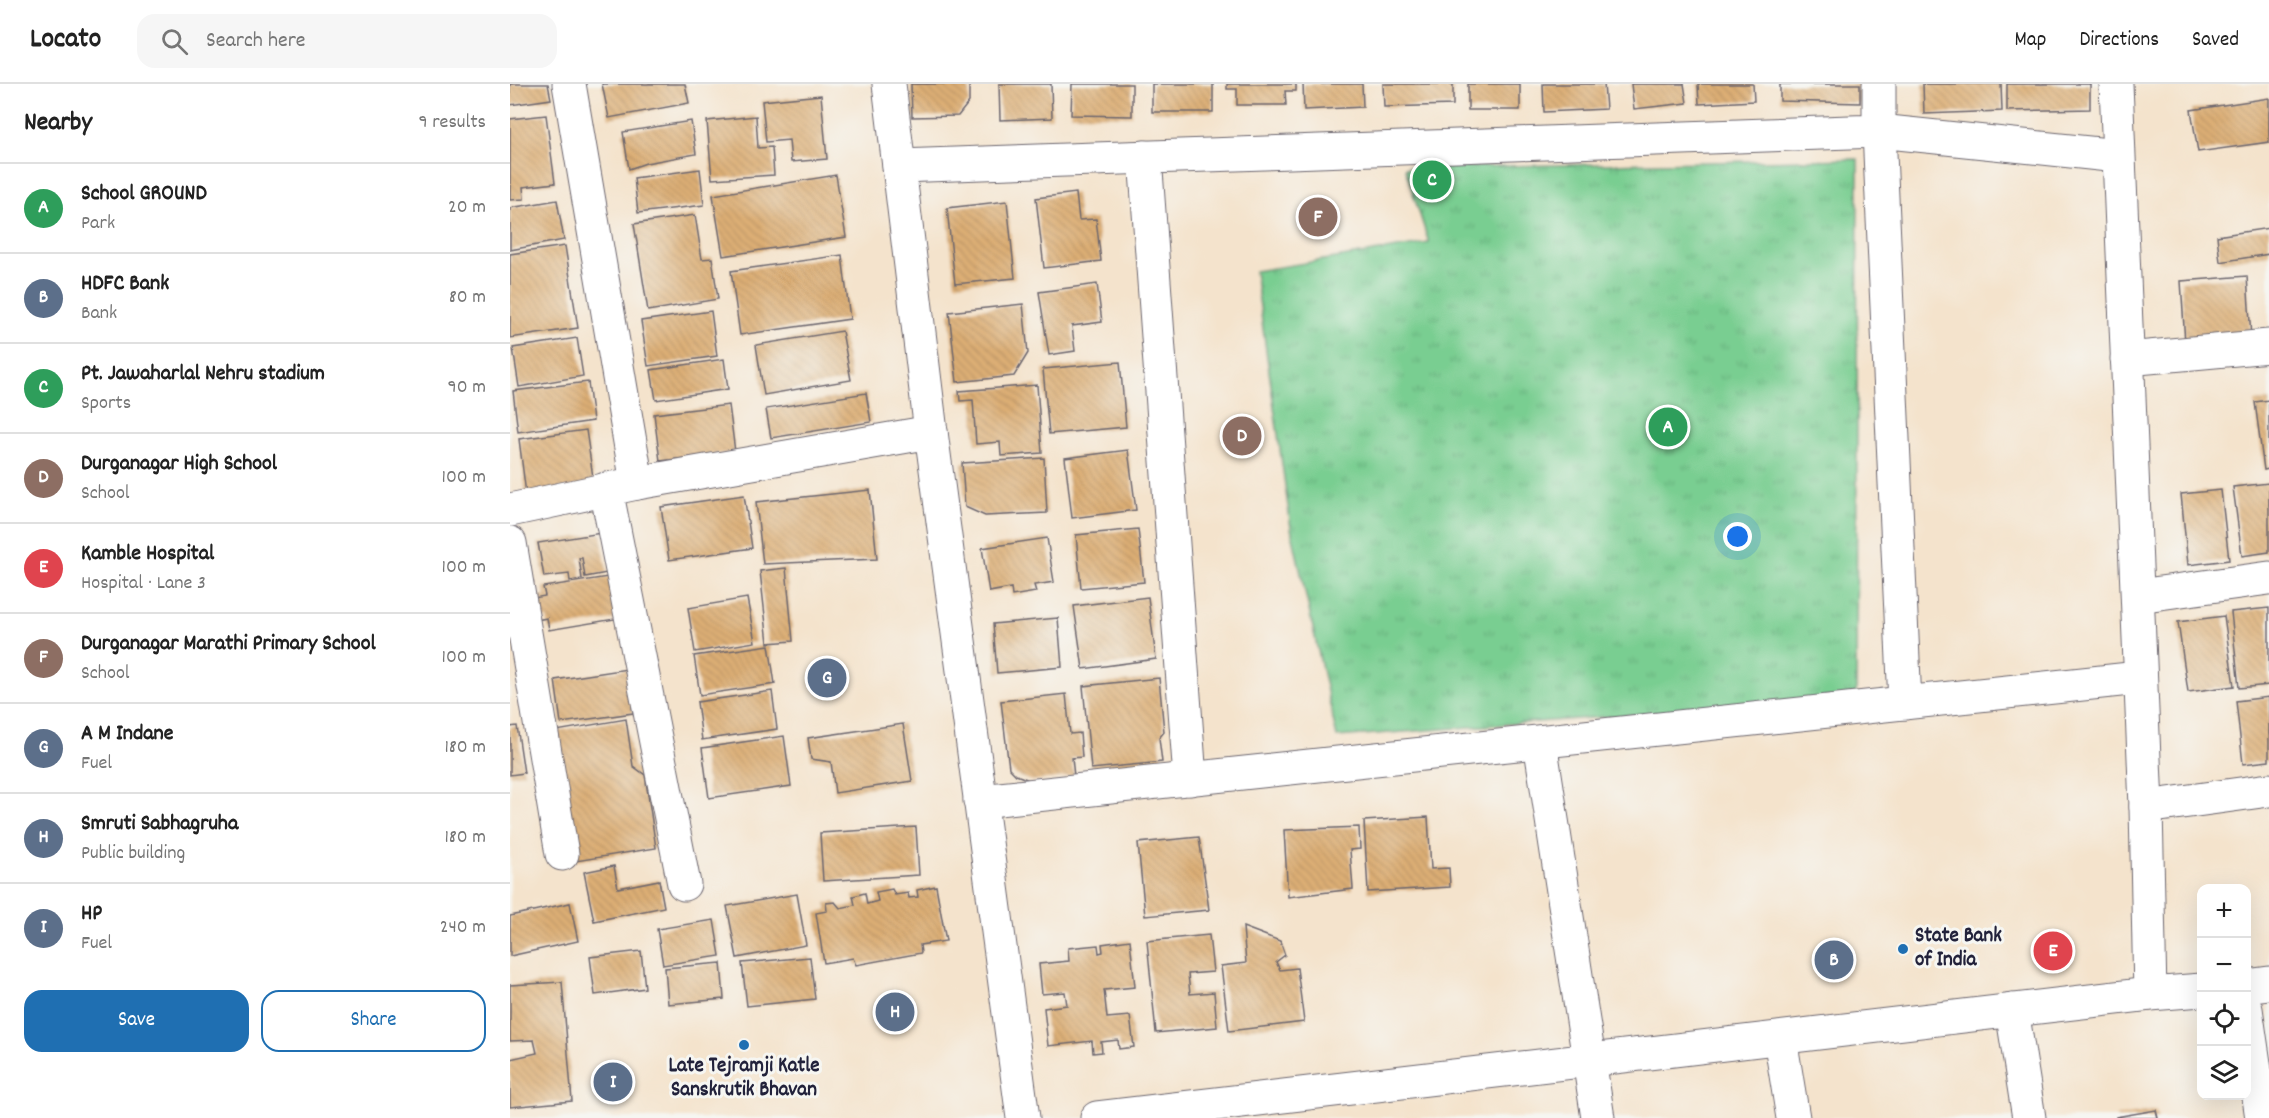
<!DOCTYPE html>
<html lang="en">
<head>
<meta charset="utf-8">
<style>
  :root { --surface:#fff; --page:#f6f6f6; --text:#222; --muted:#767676; --line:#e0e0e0; --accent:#1f6fb2 }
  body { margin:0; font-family:Dekko,sans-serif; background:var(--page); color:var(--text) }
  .controls { position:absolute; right:18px; bottom:18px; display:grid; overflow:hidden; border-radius:12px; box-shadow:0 6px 24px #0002 }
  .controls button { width:54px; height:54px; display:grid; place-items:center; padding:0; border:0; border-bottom:2px solid var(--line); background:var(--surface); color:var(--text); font:30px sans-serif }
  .you { position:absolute; left:1228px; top:453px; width:21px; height:21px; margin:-15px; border:4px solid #fff; border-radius:50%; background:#1a73e8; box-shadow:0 0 0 9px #1a73e833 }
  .badge { display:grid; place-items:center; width:39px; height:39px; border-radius:50%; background:var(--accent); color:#fff; font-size:20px; font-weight:700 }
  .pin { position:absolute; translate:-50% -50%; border:3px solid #fff; box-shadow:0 2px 6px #0006 }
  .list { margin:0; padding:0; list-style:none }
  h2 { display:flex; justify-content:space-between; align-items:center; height:78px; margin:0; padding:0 24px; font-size:26px }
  h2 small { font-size:20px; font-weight:400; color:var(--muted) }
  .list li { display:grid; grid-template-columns:39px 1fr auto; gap:18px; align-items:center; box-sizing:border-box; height:90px; padding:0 24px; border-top:2px solid var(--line) }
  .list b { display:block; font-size:22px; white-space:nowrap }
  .list p { margin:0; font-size:20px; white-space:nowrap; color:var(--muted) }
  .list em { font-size:20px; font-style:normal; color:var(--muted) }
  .actions { display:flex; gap:12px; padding:18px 24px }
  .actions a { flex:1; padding:14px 0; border:2px solid var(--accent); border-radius:18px; text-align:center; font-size:21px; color:var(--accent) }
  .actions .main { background:var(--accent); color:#fff }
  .icon { flex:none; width:33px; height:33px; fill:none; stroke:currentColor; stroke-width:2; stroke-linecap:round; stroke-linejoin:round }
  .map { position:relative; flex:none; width:1759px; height:1034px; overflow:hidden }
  header { display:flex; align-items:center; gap:36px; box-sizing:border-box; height:84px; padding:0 30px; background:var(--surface); border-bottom:2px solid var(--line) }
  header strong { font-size:28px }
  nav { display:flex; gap:33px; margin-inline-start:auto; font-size:21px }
  .search { width:420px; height:54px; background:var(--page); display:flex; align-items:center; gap:15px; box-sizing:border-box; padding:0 21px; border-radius:18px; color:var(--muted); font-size:22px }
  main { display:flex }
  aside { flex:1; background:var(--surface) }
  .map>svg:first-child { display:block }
  .grass { fill:url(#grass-tufts); stroke:#4e7866; stroke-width:1.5 }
  .building { fill:url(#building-back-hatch) }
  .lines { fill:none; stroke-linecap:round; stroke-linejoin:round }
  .street-casing { stroke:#6c666e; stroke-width:35 }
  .street { stroke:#fff; stroke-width:33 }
  .poi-dot { fill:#1f6fb2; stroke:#f6f6f2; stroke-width:2 }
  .labels { text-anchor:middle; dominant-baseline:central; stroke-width:6; stroke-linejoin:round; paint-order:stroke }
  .poi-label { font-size:21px; font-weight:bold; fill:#22223b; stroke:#f6f6f2; text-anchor:start }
</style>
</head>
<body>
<header>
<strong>Locato</strong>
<div class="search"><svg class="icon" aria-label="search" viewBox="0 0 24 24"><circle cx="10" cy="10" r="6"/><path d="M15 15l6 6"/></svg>Search here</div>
<nav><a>Map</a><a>Directions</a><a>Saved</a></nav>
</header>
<main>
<aside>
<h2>Nearby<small>9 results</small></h2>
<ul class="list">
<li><span class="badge" style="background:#2e9e5b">A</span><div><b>School GROUND</b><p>Park</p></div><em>20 m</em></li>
<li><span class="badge" style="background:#5c6f8a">B</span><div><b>HDFC Bank</b><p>Bank</p></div><em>80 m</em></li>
<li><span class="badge" style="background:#2e9e5b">C</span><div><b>Pt. Jawaharlal Nehru stadium</b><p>Sports</p></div><em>90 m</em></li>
<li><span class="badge" style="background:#8d6e63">D</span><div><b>Durganagar High School</b><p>School</p></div><em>100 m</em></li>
<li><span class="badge" style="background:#e0444e">E</span><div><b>Kamble Hospital</b><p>Hospital · Lane 3</p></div><em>100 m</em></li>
<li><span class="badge" style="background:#8d6e63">F</span><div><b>Durganagar Marathi Primary School</b><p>School</p></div><em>100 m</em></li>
<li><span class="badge" style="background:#5c6f8a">G</span><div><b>A M Indane</b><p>Fuel</p></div><em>180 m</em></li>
<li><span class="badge" style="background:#5c6f8a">H</span><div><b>Smruti Sabhagruha</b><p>Public building</p></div><em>180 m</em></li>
<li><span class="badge" style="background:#5c6f8a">I</span><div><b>HP</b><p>Fuel</p></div><em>240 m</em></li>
</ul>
<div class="actions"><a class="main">Save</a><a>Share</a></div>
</aside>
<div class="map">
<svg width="1759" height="1034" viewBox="0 0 1759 1034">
  <defs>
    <pattern id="grass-tufts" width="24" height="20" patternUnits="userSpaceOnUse" patternTransform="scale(1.5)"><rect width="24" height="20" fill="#79ce91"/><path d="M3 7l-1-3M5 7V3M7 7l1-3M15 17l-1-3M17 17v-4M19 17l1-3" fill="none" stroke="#68b17e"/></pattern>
    <pattern id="building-back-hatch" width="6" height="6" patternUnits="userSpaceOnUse" patternTransform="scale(1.5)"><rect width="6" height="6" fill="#dcae75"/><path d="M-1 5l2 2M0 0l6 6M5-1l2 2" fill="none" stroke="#bc9566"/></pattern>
  </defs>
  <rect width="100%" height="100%" fill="#f6f6f2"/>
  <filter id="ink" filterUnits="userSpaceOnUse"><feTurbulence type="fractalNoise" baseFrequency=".0167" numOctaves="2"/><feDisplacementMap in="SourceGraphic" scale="12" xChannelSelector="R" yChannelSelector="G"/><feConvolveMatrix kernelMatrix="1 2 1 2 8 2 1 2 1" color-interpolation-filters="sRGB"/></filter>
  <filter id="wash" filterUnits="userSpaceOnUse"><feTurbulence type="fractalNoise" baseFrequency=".008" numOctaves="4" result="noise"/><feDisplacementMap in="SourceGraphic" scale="24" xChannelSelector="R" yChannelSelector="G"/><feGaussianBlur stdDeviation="1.35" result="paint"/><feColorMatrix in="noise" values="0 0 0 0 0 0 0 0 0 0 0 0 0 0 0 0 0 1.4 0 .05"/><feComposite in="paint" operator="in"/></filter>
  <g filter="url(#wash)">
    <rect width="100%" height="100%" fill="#f4e3cc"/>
    <path class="grass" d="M1348 75 1346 614 827 653 781 444 745 187 919 159 895 84Z"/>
    <g id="blocks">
      <g class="building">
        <path d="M0 0H38L41 15 0 21Z"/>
        <path d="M92 0H175L179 19 99 34Z"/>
        <path d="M401 0H459V18L448 32 402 33Z"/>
        <path d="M489 0H541L542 34 490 36Z"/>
        <path d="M562 0H622V32L561 31Z"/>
        <rect x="642" y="0" width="61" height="28"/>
        <path d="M717 0H786V7H775L776 21H727V5H717Z"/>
        <path d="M793 0H852L853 23 794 26Z"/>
        <path d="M873 0H943V21L874 23Z"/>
        <rect x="958" y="0" width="52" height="26"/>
        <path d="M1033 0H1094L1096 25 1034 28Z"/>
        <path d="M1121 0H1174L1177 19 1124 25Z"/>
        <path d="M1188 0H1243L1244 17 1189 20Z"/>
        <path d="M1270 0H1350V19L1270 17Z"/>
        <path d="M1413 0H1491L1492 27 1414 30Z"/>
        <path d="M1497 0H1580V25L1497 27Z"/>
        <path d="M311 11 317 75 281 78 279 56 256 58 252 17Z"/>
        <path d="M1759 14V58L1688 68 1681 26Z"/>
        <path d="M36 31 45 99 13 103 14 115 0 116V35Z"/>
        <path d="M246 32 248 64 262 63 264 91 202 95 197 37Z"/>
        <path d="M181 37 186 70 136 79 119 85 113 48Z"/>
        <path d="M190 85 194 121 128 129 124 94Z"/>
        <path d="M326 91 336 153 213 172 203 111Z"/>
        <path d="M566 109 569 136 586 135 591 177 534 184 526 114Z"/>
        <path d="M47 116 54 156 0 166V124Z"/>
        <path d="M497 117 505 194 445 200 437 124Z"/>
        <path d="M185 131 192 175 202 174 208 215 138 227 124 140Z"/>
        <path d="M1759 144V170L1710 178 1707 152Z"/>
        <path d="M55 162 68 244 0 254V170Z"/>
        <path d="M332 171 340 235 230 251 221 187Z"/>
        <path d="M1737 192 1741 254 1675 259 1671 197Z"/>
        <path d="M587 200 592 238 562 242 565 267 539 271 529 208Z"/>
        <path d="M513 220 518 269 504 292 447 298 439 228Z"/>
        <path d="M201 227 207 272 138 282 131 237Z"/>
        <path d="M332 247 341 296 254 311 246 261Z"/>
        <path d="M67 254 73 292 9 303 3 264Z"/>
        <path d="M214 275 218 305 146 316 141 286Z"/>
        <path d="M610 278 616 343 539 350 533 285Z"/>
        <path d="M78 298 83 337 8 348 3 307Z"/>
        <path d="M527 301 532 369 491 372 490 358 466 360 463 316 450 317 449 307Z"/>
        <path d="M356 309 361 338 261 354 256 325Z"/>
        <path d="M1759 316V385L1754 386 1745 318Z"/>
        <path d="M219 321 225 368 150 377 144 330Z"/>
        <path d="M76 346 84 400 16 410 9 355Z"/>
        <path d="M618 366 626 426 562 434 555 374Z"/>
        <path d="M534 374 537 429 475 432 455 423 452 379Z"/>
        <path d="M1759 399V468L1732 472 1723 403Z"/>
        <path d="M360 406 367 475 253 480 246 418Z"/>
        <path d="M1711 406 1719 476 1678 481 1671 410Z"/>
        <path d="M234 411 242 464 159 476 151 423Z"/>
        <path d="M628 445 634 498 571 504 566 451Z"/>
        <path d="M91 449 97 489 75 493 72 474H69L72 495 60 497 59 490 34 493 28 459Z"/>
        <path d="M537 454 544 498 524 501 526 508 502 512 501 504 479 508 472 464Z"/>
        <path d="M276 484 283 557 258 559 250 487Z"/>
        <path d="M104 492 111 534 39 546 37 534 21 537 18 515 35 512 33 503Z"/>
        <path d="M638 513 646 575 573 585 564 522Z"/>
        <path d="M237 514 245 558 185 568 178 524Z"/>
        <path d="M1759 524V601L1729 604 1721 528Z"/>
        <path d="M1714 532 1724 602 1678 608 1668 538Z"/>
        <path d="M548 534 552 583 487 589 483 540Z"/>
        <path d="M259 561 265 600 190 611 184 572Z"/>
        <path d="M117 585 123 629 51 639 45 596Z"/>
        <path d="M649 594 654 648 649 654 652 678 581 685 573 602Z"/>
        <path d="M262 607 267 645 192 656 187 618Z"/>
        <path d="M556 610 560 650 570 649 572 673 562 674 564 692 522 697 506 691 499 684 491 617Z"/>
        <path d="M1759 613V677L1733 680 1726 617Z"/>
        <path d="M116 635 123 682 135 691 146 764 66 777 46 647Z"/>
        <path d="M393 640 402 697 325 709 321 678 301 675 298 654Z"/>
        <path d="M7 642 14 689 0 691V643Z"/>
        <path d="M274 652 281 702 199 714 192 664Z"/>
        <path d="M918 733 921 785 939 784 940 803 858 808 854 737Z"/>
        <path d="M406 743 409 791 313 797 310 749Z"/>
        <path d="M849 743 850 765 840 766 843 805 778 813 774 746Z"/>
        <path d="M689 753 699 826 635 832 628 759Z"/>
        <path d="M104 782 108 804 149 796 154 823 84 837 74 788Z"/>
        <path d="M426 802 436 857 410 861 411 869 346 881 343 874 314 879 306 829 317 827 316 819 325 818 330 824 345 821 343 812 355 809 357 820 368 817 366 808 382 805 385 811 398 809 399 814 408 813 407 806Z"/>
        <path d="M287 810 296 861 227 874 217 822Z"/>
        <path d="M60 819 68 857 0 872V832Z"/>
        <path d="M204 836 210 872 153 881 147 845Z"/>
        <path d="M733 843 770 857 775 871 766 878 770 886 787 884 794 938 719 947 711 882 736 879Z"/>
        <path d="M699 851 703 888 678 890 680 910 704 908 707 943 646 949 637 857Z"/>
        <path d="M620 856 625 903 594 906 597 934 620 932 624 963 609 965 608 956 591 958 592 968 583 969 582 957 538 962 534 924 557 921 555 908 532 910 529 880 559 877 558 864 588 861 589 869 593 868 592 860Z"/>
        <path d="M131 867 135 904 85 911 80 873Z"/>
        <path d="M300 873 305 915 237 922 232 879Z"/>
        <path d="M211 879 214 915 158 920 155 884Z"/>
        <path d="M52 898 62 1017 0 1023V975L27 969 24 956 0 957V901Z"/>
        <path d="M1646 1026 1648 1034H1606V1033Z"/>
      </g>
    </g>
  </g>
  <g filter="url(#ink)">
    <use href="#blocks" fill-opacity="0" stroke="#6c666e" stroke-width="1.5"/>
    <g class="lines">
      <defs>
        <g id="street">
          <path d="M379 0 421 348 513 1034"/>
          <path d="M1606 0 1636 723 1640 910"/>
          <path d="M635 73 680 695"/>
          <path d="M389 82 1369 47V0"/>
          <path d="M1617 275 1759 262"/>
          <path d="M127 399 421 348"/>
          <path d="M96 405 174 800"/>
          <path d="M0 426 127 399 59 0"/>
          <path d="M0 459 52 770"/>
          <path d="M1628 512 1759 494"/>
          <path d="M1395 619 1369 47 1608 72"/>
          <path d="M1030 658 1088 1034"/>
          <path d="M470 717 1629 594"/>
          <path d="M1636 723 1759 706"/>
          <path d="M1736 902 1759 899"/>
          <path d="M1736 925 1752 1034"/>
          <path d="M1502 926 1519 1034"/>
          <path d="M1270 954 1283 1034"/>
          <path d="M587 1034 1640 910 1692 906"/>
        </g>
      </defs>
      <use href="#street" class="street-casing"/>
      <use href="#street" class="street"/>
    </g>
  </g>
  <g class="poi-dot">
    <circle cx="1393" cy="865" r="6"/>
    <circle cx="234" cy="961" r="6"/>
  </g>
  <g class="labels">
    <g class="poi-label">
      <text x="1405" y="853">State Bank<tspan x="1405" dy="24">of India</tspan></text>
      <text x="234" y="983" text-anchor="middle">Late Tejramji Katle<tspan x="234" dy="24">Sanskrutik Bhavan</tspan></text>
    </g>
  </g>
</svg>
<div class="controls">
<button>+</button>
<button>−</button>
<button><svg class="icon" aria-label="locate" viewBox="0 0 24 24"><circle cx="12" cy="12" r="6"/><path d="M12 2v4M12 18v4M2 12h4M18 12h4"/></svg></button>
<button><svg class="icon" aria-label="layers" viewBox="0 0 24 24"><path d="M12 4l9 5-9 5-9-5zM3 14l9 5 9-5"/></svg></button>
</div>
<div class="you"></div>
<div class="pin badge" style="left:1158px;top:343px;background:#2e9e5b">A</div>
<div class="pin badge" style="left:1324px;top:876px;background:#5c6f8a">B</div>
<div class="pin badge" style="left:922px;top:96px;background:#2e9e5b">C</div>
<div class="pin badge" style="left:732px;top:352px;background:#8d6e63">D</div>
<div class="pin badge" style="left:1543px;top:867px;background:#e0444e">E</div>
<div class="pin badge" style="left:808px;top:133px;background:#8d6e63">F</div>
<div class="pin badge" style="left:317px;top:594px;background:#5c6f8a">G</div>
<div class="pin badge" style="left:385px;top:928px;background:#5c6f8a">H</div>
<div class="pin badge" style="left:103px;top:998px;background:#5c6f8a">I</div>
</div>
</main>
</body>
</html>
